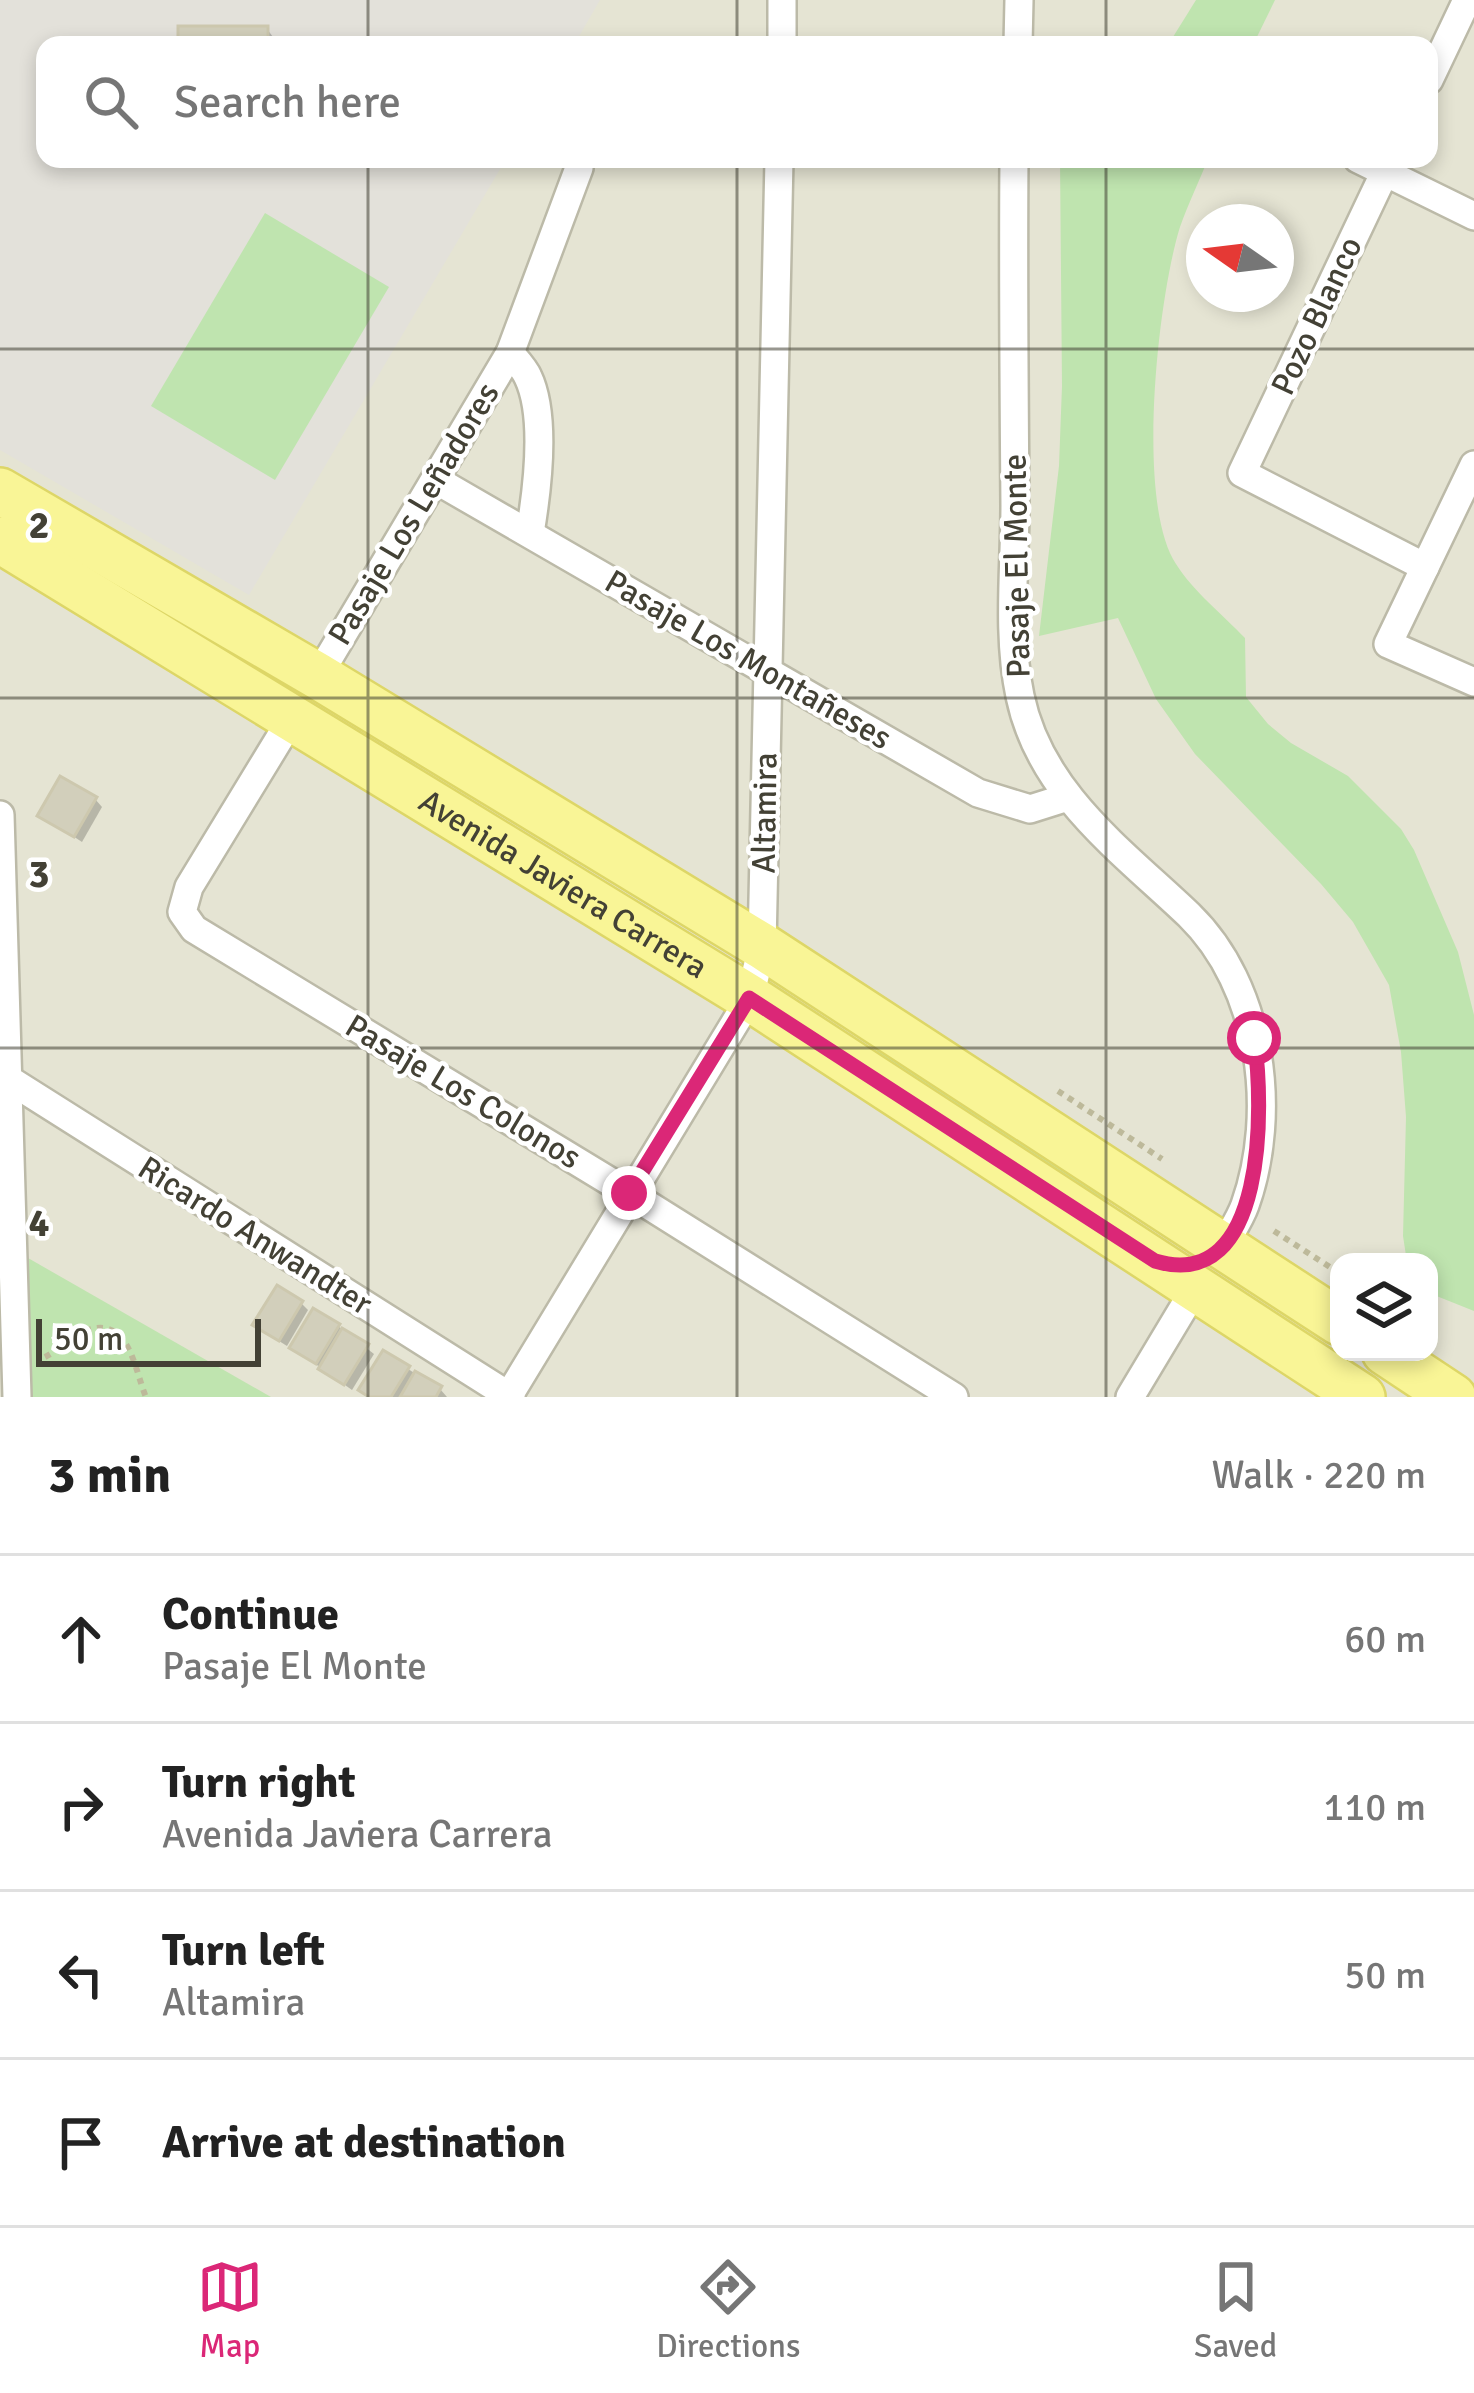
<!DOCTYPE html>
<html lang="en">
<head>
<meta charset="utf-8">
<style>
  :root { --surface:#fff; --page:#f6f6f6; --text:#222; --muted:#767676; --line:#e0e0e0; --accent:#db2777 }
  body { margin:0; font-family:Signika,sans-serif; background:var(--page); color:var(--text) }
  .controls { position:absolute; right:36px; bottom:36px; display:grid; overflow:hidden; border-radius:24px; box-shadow:0 6px 18px #0003 }
  .controls button { width:108px; height:108px; display:grid; place-items:center; padding:0; border:0; border-bottom:3px solid var(--line); background:var(--surface); color:var(--text); font:60px sans-serif }
  .compass { position:absolute; left:1186px; top:204px; width:108px; height:108px; border-radius:50%; background:var(--surface); box-shadow:0 6px 18px #0003; rotate:284deg }
  .scale { position:absolute; left:36px; bottom:30px; width:225px; box-sizing:border-box; padding-left:12px; border:6px solid #434135; border-top:0; font-size:33px; line-height:42px; white-space:nowrap; color:#434135; -webkit-text-stroke:9px #fff; paint-order:stroke }
  .stop { position:absolute; width:36px; height:36px; margin:-27px; border:9px solid #db2777; border-radius:50%; background:#fff }
  .stop.end { background:#db2777; border-color:#fff; box-shadow:0 3px 12px #0008 }
  .list { margin:0; padding:0; list-style:none }
  h2 { display:flex; justify-content:space-between; align-items:center; height:156px; margin:0; padding:0 48px; font-size:51px }
  h2 small { font-size:39px; font-weight:400; color:var(--muted) }
  .list li { display:grid; grid-template-columns:78px 1fr auto; gap:36px; align-items:center; box-sizing:border-box; height:168px; padding:0 48px; border-top:3px solid var(--line) }
  .list b { display:block; font-size:45px; white-space:nowrap }
  .list p { margin:0; font-size:39px; white-space:nowrap; color:var(--muted) }
  .list em { font-size:39px; font-style:normal; color:var(--muted) }
  .icon { flex:none; width:66px; height:66px; fill:none; stroke:currentColor; stroke-width:2; stroke-linecap:round; stroke-linejoin:round }
  .map { position:relative; flex:none; width:1474px; height:1397px; overflow:hidden }
  .search { position:absolute; background:var(--surface); box-shadow:0 6px 18px #0003; left:36px; right:36px; top:36px; height:132px; display:flex; align-items:center; gap:30px; box-sizing:border-box; padding:0 42px; border-radius:24px; color:var(--muted); font-size:45px }
  .sheet { height:828px; background:var(--surface) }
  nav { display:flex; justify-content:space-around; align-items:center; box-sizing:border-box; height:168px; border-top:3px solid var(--line); background:var(--surface); font-size:33px; color:var(--muted) }
  nav a { display:grid; justify-items:center; gap:6px }
  nav .on { color:var(--accent) }
  .map>svg:first-child { display:block }
  .residential { fill:#e5e4d3; fill-rule:evenodd }
  .industrial { fill:#e3e1da }
  .green { fill:#bfe4af }
  .shadow { fill:#0003 }
  .building { fill:#d2cfbb; stroke:#cdc8ae; stroke-width:3 }
  .lines { fill:none; stroke-linecap:round; stroke-linejoin:round }
  .street-casing { stroke:#bcbaa8; stroke-width:32 }
  .primary-casing { stroke:#ddd667; stroke-width:50 }
  .path { stroke:#bdb99a; stroke-width:6; stroke-dasharray:6 6; stroke-linecap:butt }
  .street { stroke:#fff; stroke-width:27 }
  .primary { stroke:#f9f596; stroke-width:45 }
  .route { stroke:#db2777; stroke-width:15 }
  .grid { fill:none; stroke:#434135; stroke-width:3; stroke-opacity:0.55 }
  .labels { text-anchor:middle; dominant-baseline:central; stroke-width:9; stroke-linejoin:round; paint-order:stroke }
  .street-label { font-size:33px; fill:#434135; stroke:#fff }
  .grid-label { font-size:39px; text-anchor:middle; font-weight:bold; fill:#434135; stroke:#fff; stroke-width:9; stroke-linejoin:round; paint-order:stroke }
</style>
</head>
<body>
<div class="map">
<svg width="1474" height="1397" viewBox="0 0 1474 1397">
  <rect width="100%" height="100%" fill="#f1f1e5"/>
  <path class="residential" d="M0 0H1474V1397H0ZM45 45H1429V159H45ZM1204 222H1276V294H1204ZM1339 1262H1429V1352H1339Z"/>
  <path class="industrial" d="M0 0H600L574 45H45V159H506L249 595 0 450Z"/>
  <g class="green">
    <path d="M1196 0H1275L1253 45H1168Z"/>
    <path d="M1060 159H1208C1199 182 1188 204 1180 227 1158 297 1135 502 1176 564 1193 591 1223 615 1245 638L1246 697 1268 724 1291 743 1348 776 1401 829 1414 850 1458 952 1474 1015V1311L1429 1293V1262H1407L1403 1236 1406 1117 1401 1052 1389 985 1353 922 1321 884 1195 754 1156 699 1118 618 1039 636 1059 466 1062 386Z"/>
    <path d="M265 213 389 287 275 480 151 406Z"/>
    <path d="M861 1049 901 1053 1131 1200 1094 1199Z"/>
    <path d="M14 1250 271 1397H17Z"/>
  </g>
  <g class="shadow">
    <path d="M267 29 279 45H181Z"/>
    <path d="M95 799 102 807 82 842 41 815Z"/>
    <path d="M301 1303 308 1310 287 1346 263 1331Z"/>
    <path d="M338 1326 374 1354 352 1390 293 1348Z"/>
    <path d="M408 1369 440 1389 447 1397H369Z"/>
  </g>
  <g class="building">
    <rect x="178" y="26" width="90" height="19"/>
    <path d="M60 776 97 797 74 837 37 816Z"/>
    <path d="M277 1285 303 1301 279 1341 252 1325Z"/>
    <path d="M313 1308 340 1324 316 1364 289 1348Z"/>
    <path d="M342 1328 369 1344 344 1385 318 1369Z"/>
    <path d="M383 1350 410 1366 391 1397H369L358 1390Z"/>
    <path d="M415 1371 442 1386 436 1397H400Z"/>
  </g>
  <g class="lines">
    <defs>
      <g id="street">
        <path d="M782 45V0"/>
        <path d="M1018 45 1019 0"/>
        <path d="M1429 80 1467 0"/>
        <path d="M1014 159C1013 274 1014 390 1015 505 1015 568 1007 634 1020 696 1040 793 1122 851 1189 915 1262 986 1278 1112 1245 1205 1240 1219 1231 1232 1224 1245"/>
        <path d="M1358 159 1474 216"/>
        <path d="M1391 159 1242 473 1425 567"/>
        <path d="M510 353C516 360 524 368 528 377 547 417 537 491 530 533"/>
        <path d="M1474 465 1388 644 1474 682"/>
        <path d="M436 480 978 793 1030 809 1068 797"/>
        <path d="M318 676 510 353 579 168"/>
        <path d="M292 718 189 887 182 912 194 929 629 1193 954 1397"/>
        <path d="M0 815 17 1397"/>
        <path d="M0 1074 511 1397"/>
        <path d="M508 1397 750 998 762 946 779 159"/>
        <path d="M1130 1397 1196 1287"/>
      </g>
      <g id="primary">
        <path d="M0 491 318 676 762 946 1339 1322"/>
        <path id="s1" d="M0 540 750 998 1362 1397"/>
        <path d="M1385 1352 1453 1397"/>
      </g>
    </defs>
    <use href="#street" class="street-casing"/>
    <use href="#primary" class="primary-casing"/>
    <g class="path">
      <path d="M1058 1091 1162 1159"/>
      <path d="M1274 1231 1339 1273"/>
      <path d="M45 1357C59 1350 73 1335 88 1330 130 1316 135 1372 146 1397"/>
    </g>
    <use href="#street" class="street"/>
    <use href="#primary" class="primary"/>
  </g>
  <g class="lines">
    <path class="route" d="M629 1193 749 998 1155 1261C1268 1295 1264 1104 1254 1038"/>
  </g>
  <path class="grid" d="M368 0V45M737 0V45M1106 0V45M368 159V1397M737 159V1397M1106 159V1397M0 349H1474M0 698H1474M0 1048H1474"/>
  <g class="labels">
    <g class="street-label">
      <text transform="translate(1317 316) rotate(-65)">Pozo Blanco</text>
      <text transform="translate(414 514) rotate(-59)">Pasaje Los Leñadores</text>
      <text transform="translate(1017 566) rotate(-91)">Pasaje El Monte</text>
      <text transform="translate(748 660) rotate(30)">Pasaje Los Montañeses</text>
      <text transform="translate(765 813) rotate(-89)">Altamira</text>
      <text stroke="none"><textPath href="#s1" startOffset="660">Avenida Javiera Carrera</textPath></text>
      <text transform="translate(463 1092) rotate(31)">Pasaje Los Colonos</text>
      <text transform="translate(255 1236) rotate(32)">Ricardo Anwandter</text>
    </g>
  </g>
  <g class="grid-label">
    <text x="39" y="538">2</text>
    <text x="39" y="887">3</text>
    <text x="39" y="1236">4</text>
  </g>
</svg>
<div class="controls">
<button><svg class="icon" aria-label="layers" viewBox="0 0 24 24"><path d="M12 4l9 5-9 5-9-5zM3 14l9 5 9-5"/></svg></button>
</div>
<svg class="compass" viewBox="-18 -18 36 36"><path d="M0-13l5 13h-10z" fill="#e53935"/><path d="M0 13l5-13h-10z" fill="#767676"/></svg>
<div class="scale">50 m</div>
<div class="stop" style="left:1254px;top:1038px"></div>
<div class="stop end" style="left:629px;top:1193px"></div>
<div class="search"><svg class="icon" aria-label="search" viewBox="0 0 24 24"><circle cx="10" cy="10" r="6"/><path d="M15 15l6 6"/></svg>Search here</div>
</div>
<section class="sheet">
<h2>3 min<small>Walk · 220 m</small></h2>
<ul class="list">
<li><svg class="icon" aria-label="ahead" viewBox="0 0 24 24"><path d="M12 20V5M6 11l6-6 6 6"/></svg><div><b>Continue</b><p>Pasaje El Monte</p></div><em>60 m</em></li>
<li><svg class="icon" aria-label="right" viewBox="0 0 24 24"><path d="M7 20v-9h11M14 6l5 5-5 5"/></svg><div><b>Turn right</b><p>Avenida Javiera Carrera</p></div><em>110 m</em></li>
<li><svg class="icon" aria-label="left" viewBox="0 0 24 24"><path d="M17 20v-9H6M10 6l-5 5 5 5"/></svg><div><b>Turn left</b><p>Altamira</p></div><em>50 m</em></li>
<li><svg class="icon" aria-label="arrive" viewBox="0 0 24 24"><path d="M6 21V4h12l-3 4 3 4H6"/></svg><div><b>Arrive at destination</b></div></li>
</ul>
</section>
<nav>
<a class="on"><svg class="icon" aria-label="map" viewBox="0 0 24 24"><path d="M3 6l6-2 6 2 6-2v14l-6 2-6-2-6 2zM9 4v14M15 6v14"/></svg>Map</a>
<a><svg class="icon" aria-label="directions" viewBox="0 0 24 24"><path d="M12 3l9 9-9 9-9-9zM9 14v-3h6M13 9l2 2-2 2"/></svg>Directions</a>
<a><svg class="icon" aria-label="saved" viewBox="0 0 24 24"><path d="M7 4h10v16l-5-4-5 4z"/></svg>Saved</a>
</nav>
</body>
</html>
